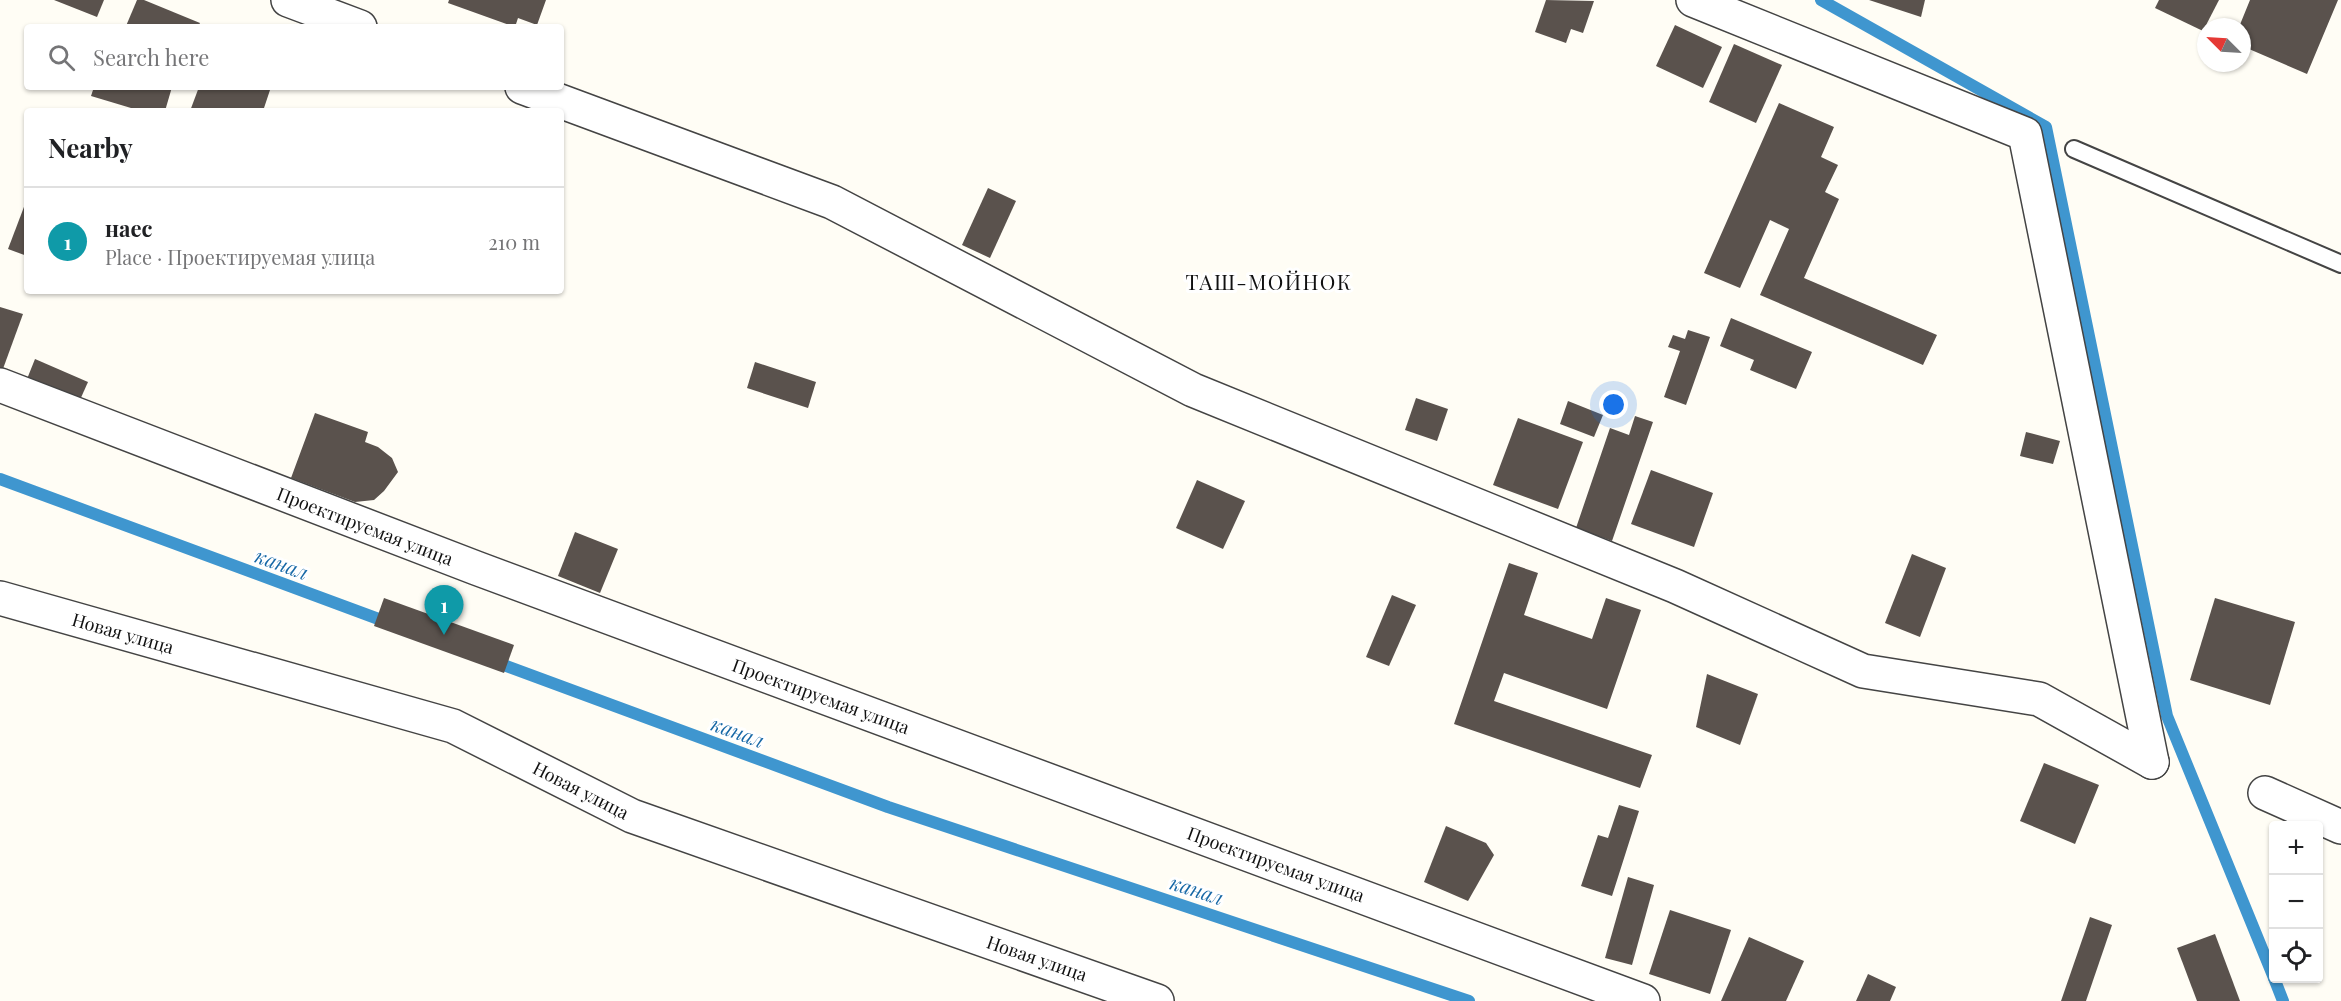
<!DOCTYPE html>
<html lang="en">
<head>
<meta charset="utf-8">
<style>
  :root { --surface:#fff; --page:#f6f6f6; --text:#202124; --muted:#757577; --line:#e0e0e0; --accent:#c4262e }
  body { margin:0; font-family:"Playfair Display",serif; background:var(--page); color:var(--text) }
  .controls { position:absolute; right:18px; bottom:18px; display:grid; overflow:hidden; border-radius:6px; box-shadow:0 2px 4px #0004 }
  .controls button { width:54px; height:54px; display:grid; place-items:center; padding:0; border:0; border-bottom:2px solid var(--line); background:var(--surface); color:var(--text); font:30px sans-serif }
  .compass { position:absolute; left:2197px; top:18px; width:54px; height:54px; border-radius:50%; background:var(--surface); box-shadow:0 2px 4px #0004; rotate:294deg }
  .you { position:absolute; left:1614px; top:405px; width:21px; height:21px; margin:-15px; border:4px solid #fff; border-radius:50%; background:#1a73e8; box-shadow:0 0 0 9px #1a73e833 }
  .badge { display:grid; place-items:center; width:39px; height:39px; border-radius:50%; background:var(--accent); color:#fff; font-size:20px; font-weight:700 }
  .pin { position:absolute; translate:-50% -50px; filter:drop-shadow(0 2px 3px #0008) }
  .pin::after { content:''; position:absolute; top:32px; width:21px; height:18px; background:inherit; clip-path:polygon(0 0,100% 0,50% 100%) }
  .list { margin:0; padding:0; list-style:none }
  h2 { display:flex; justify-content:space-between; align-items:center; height:78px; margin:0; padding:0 24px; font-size:26px }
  h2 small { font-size:20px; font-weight:400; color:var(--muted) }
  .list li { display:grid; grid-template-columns:39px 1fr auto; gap:18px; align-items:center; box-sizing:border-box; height:108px; padding:0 24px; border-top:2px solid var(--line) }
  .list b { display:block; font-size:22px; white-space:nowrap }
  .list p { margin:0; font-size:20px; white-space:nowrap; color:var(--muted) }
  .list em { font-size:20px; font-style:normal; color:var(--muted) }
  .icon { flex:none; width:33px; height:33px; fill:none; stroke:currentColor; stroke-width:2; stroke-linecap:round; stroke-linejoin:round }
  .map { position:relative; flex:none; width:2341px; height:1001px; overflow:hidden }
  .search { position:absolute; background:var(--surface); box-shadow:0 2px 4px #0004; left:24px; top:24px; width:540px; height:66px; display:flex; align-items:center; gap:15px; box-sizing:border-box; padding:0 21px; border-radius:6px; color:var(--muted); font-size:22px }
  .panel { position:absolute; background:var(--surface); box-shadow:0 2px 4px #0004; left:24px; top:108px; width:540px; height:186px; border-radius:6px }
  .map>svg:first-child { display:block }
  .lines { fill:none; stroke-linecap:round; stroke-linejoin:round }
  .stream { stroke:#3f96cf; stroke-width:12 }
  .building { fill:#5a524d }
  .service-casing { stroke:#444; stroke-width:20 }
  .minor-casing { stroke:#444; stroke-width:36 }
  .service { stroke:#fff; stroke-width:16 }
  .minor { stroke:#fff; stroke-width:33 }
  .labels { text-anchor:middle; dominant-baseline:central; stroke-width:6; stroke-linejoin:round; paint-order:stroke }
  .street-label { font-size:18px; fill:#111; stroke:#fff }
  .water-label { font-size:20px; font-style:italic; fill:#1768a6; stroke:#fff }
  .quarter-label { font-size:21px; letter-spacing:1.5px; fill:#111; stroke:#fff }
</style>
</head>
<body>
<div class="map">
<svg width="2341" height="1001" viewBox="0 0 2341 1001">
  <rect width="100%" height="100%" fill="#fffdf5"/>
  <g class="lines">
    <g class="stream">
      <path d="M1821 0 2046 127 2167 716 2274 978"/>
      <path d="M0 479 392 624"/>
      <path d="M493 661 888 807 1469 1001"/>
      <path d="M2274 978 2283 1001"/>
    </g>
  </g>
  <g class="building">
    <path d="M54 0H104L97 17Z"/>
    <path d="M137 0H144L200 23 198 27H129L126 26Z"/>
    <path d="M449 0H546L537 25 518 18 515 27 448 3Z"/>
    <path d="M1546 0 1594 1 1583 33 1571 29 1566 43 1535 32Z"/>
    <path d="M1869 0H1925L1921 17Z"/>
    <path d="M2159 0H2219L2203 31 2155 8Z"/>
    <path d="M2250 0H2338L2307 74 2242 46V27H2239Z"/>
    <path d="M1675 25 1722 47 1703 88 1656 66Z"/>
    <path d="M1734 44 1782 65 1756 123 1709 102Z"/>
    <path d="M94 87H172L165 111H141L91 96Z"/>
    <path d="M199 87H271L263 111H190Z"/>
    <path d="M1779 103 1834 127 1821 157 1838 165 1825 192 1839 199 1804 278 1937 335 1923 365 1760 295 1789 229 1770 220 1740 288 1704 273Z"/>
    <path d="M988 188 1016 201 990 258 962 245Z"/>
    <path d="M27 199V256L8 249Z"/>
    <path d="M0 307 23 314 0 377Z"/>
    <path d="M1731 318 1812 352 1796 389 1750 370 1754 360 1720 346Z"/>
    <path d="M1688 330 1710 337 1686 405 1664 397 1680 351 1668 347 1673 335 1685 339Z"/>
    <path d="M35 359 88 382 75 411 23 389Z"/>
    <path d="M755 362 816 382 808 408 747 388Z"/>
    <path d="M1416 398 1448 409 1437 441 1405 430Z"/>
    <path d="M1568 401 1603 415 1594 437 1560 424Z"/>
    <path d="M315 413 368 432 365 442 378 447 392 458 398 472 384 491 374 500 355 502 291 478Z"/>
    <path d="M1635 416 1653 422 1612 541 1576 528 1610 428 1629 435Z"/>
    <path d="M1518 418 1583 442 1558 509 1493 485Z"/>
    <path d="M2026 432 2060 441 2053 464 2020 456Z"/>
    <path d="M1651 470 1713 493 1694 547 1631 524Z"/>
    <path d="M1197 480 1245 501 1223 549 1176 528Z"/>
    <path d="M575 532 618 549 600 593 558 576Z"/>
    <path d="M1912 554 1946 568 1920 637 1885 623Z"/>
    <path d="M1509 563 1538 573 1524 615 1592 639 1606 598 1641 610 1607 709 1504 673 1494 701 1652 755 1640 788 1454 724Z"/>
    <path d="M1392 595 1416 605 1389 666 1366 657Z"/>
    <path d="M384 598 514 645 504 673 374 626Z"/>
    <path d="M2215 598 2295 622 2270 705 2190 680Z"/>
    <path d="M1707 674 1758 694 1740 745 1696 727Z"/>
    <path d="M2044 763 2099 785 2075 844 2020 821Z"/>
    <path d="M1619 805 1639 811 1612 896 1581 886 1598 835 1608 838Z"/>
    <path d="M1446 826 1486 843 1494 855 1468 901 1424 882Z"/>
    <path d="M1628 877 1654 885 1632 965 1605 958Z"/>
    <path d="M1670 910 1731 930 1710 994 1649 974Z"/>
    <path d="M2090 917 2112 925 2086 1001H2061Z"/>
    <path d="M2215 934 2240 1001H2197L2177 948Z"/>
    <path d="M1749 937 1804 961 1786 1001H1721Z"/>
    <path d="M1868 974 1896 987 1890 1001H1856Z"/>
  </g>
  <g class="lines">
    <defs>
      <path id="service" d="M2074 149 2341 264"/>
      <g id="minor">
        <path d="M288 0 360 27"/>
        <path d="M1693 0 2025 134 2152 762"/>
        <path d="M522 87 832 202 1193 390 1675 586 1863 671 2039 699 2152 762"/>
        <path d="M0 385 476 568 1643 1001"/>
        <path d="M0 598 453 726 632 816 1157 1001"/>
        <path d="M2265 793 2341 827"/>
      </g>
    </defs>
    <use href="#service" class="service-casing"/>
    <use href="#minor" class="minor-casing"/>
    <use href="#service" class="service"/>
    <use href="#minor" class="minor"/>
  </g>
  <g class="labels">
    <g class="street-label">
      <text transform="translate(365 526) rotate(21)">Проектируемая улица</text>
      <text transform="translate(123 633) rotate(16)">Новая улица</text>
      <text transform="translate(821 696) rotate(20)">Проектируемая улица</text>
      <text transform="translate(581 790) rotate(27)">Новая улица</text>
      <text transform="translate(1276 864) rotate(20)">Проектируемая улица</text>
      <text transform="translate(1037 958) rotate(19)">Новая улица</text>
    </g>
    <g class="water-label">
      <text transform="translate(282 563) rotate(20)">канал</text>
      <text transform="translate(738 731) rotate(20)">канал</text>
      <text transform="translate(1197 889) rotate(18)">канал</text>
    </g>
    <g class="quarter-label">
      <text x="1269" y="281">ТАШ-МОЙНОК</text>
    </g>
  </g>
</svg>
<div class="controls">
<button>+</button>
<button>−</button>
<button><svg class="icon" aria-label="locate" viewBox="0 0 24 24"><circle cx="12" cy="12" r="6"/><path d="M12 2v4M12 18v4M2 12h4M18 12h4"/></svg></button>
</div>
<svg class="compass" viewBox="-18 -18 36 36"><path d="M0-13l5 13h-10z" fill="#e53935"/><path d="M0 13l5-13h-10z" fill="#757577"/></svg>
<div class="you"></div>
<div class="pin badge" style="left:444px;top:635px;background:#0f9aa8">1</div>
<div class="search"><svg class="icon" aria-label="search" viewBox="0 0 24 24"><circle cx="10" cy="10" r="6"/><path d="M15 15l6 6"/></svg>Search here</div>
<section class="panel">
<h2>Nearby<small></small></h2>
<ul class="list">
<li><span class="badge" style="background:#0f9aa8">1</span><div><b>наес</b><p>Place · Проектируемая улица</p></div><em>210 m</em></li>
</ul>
</section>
</div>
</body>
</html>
